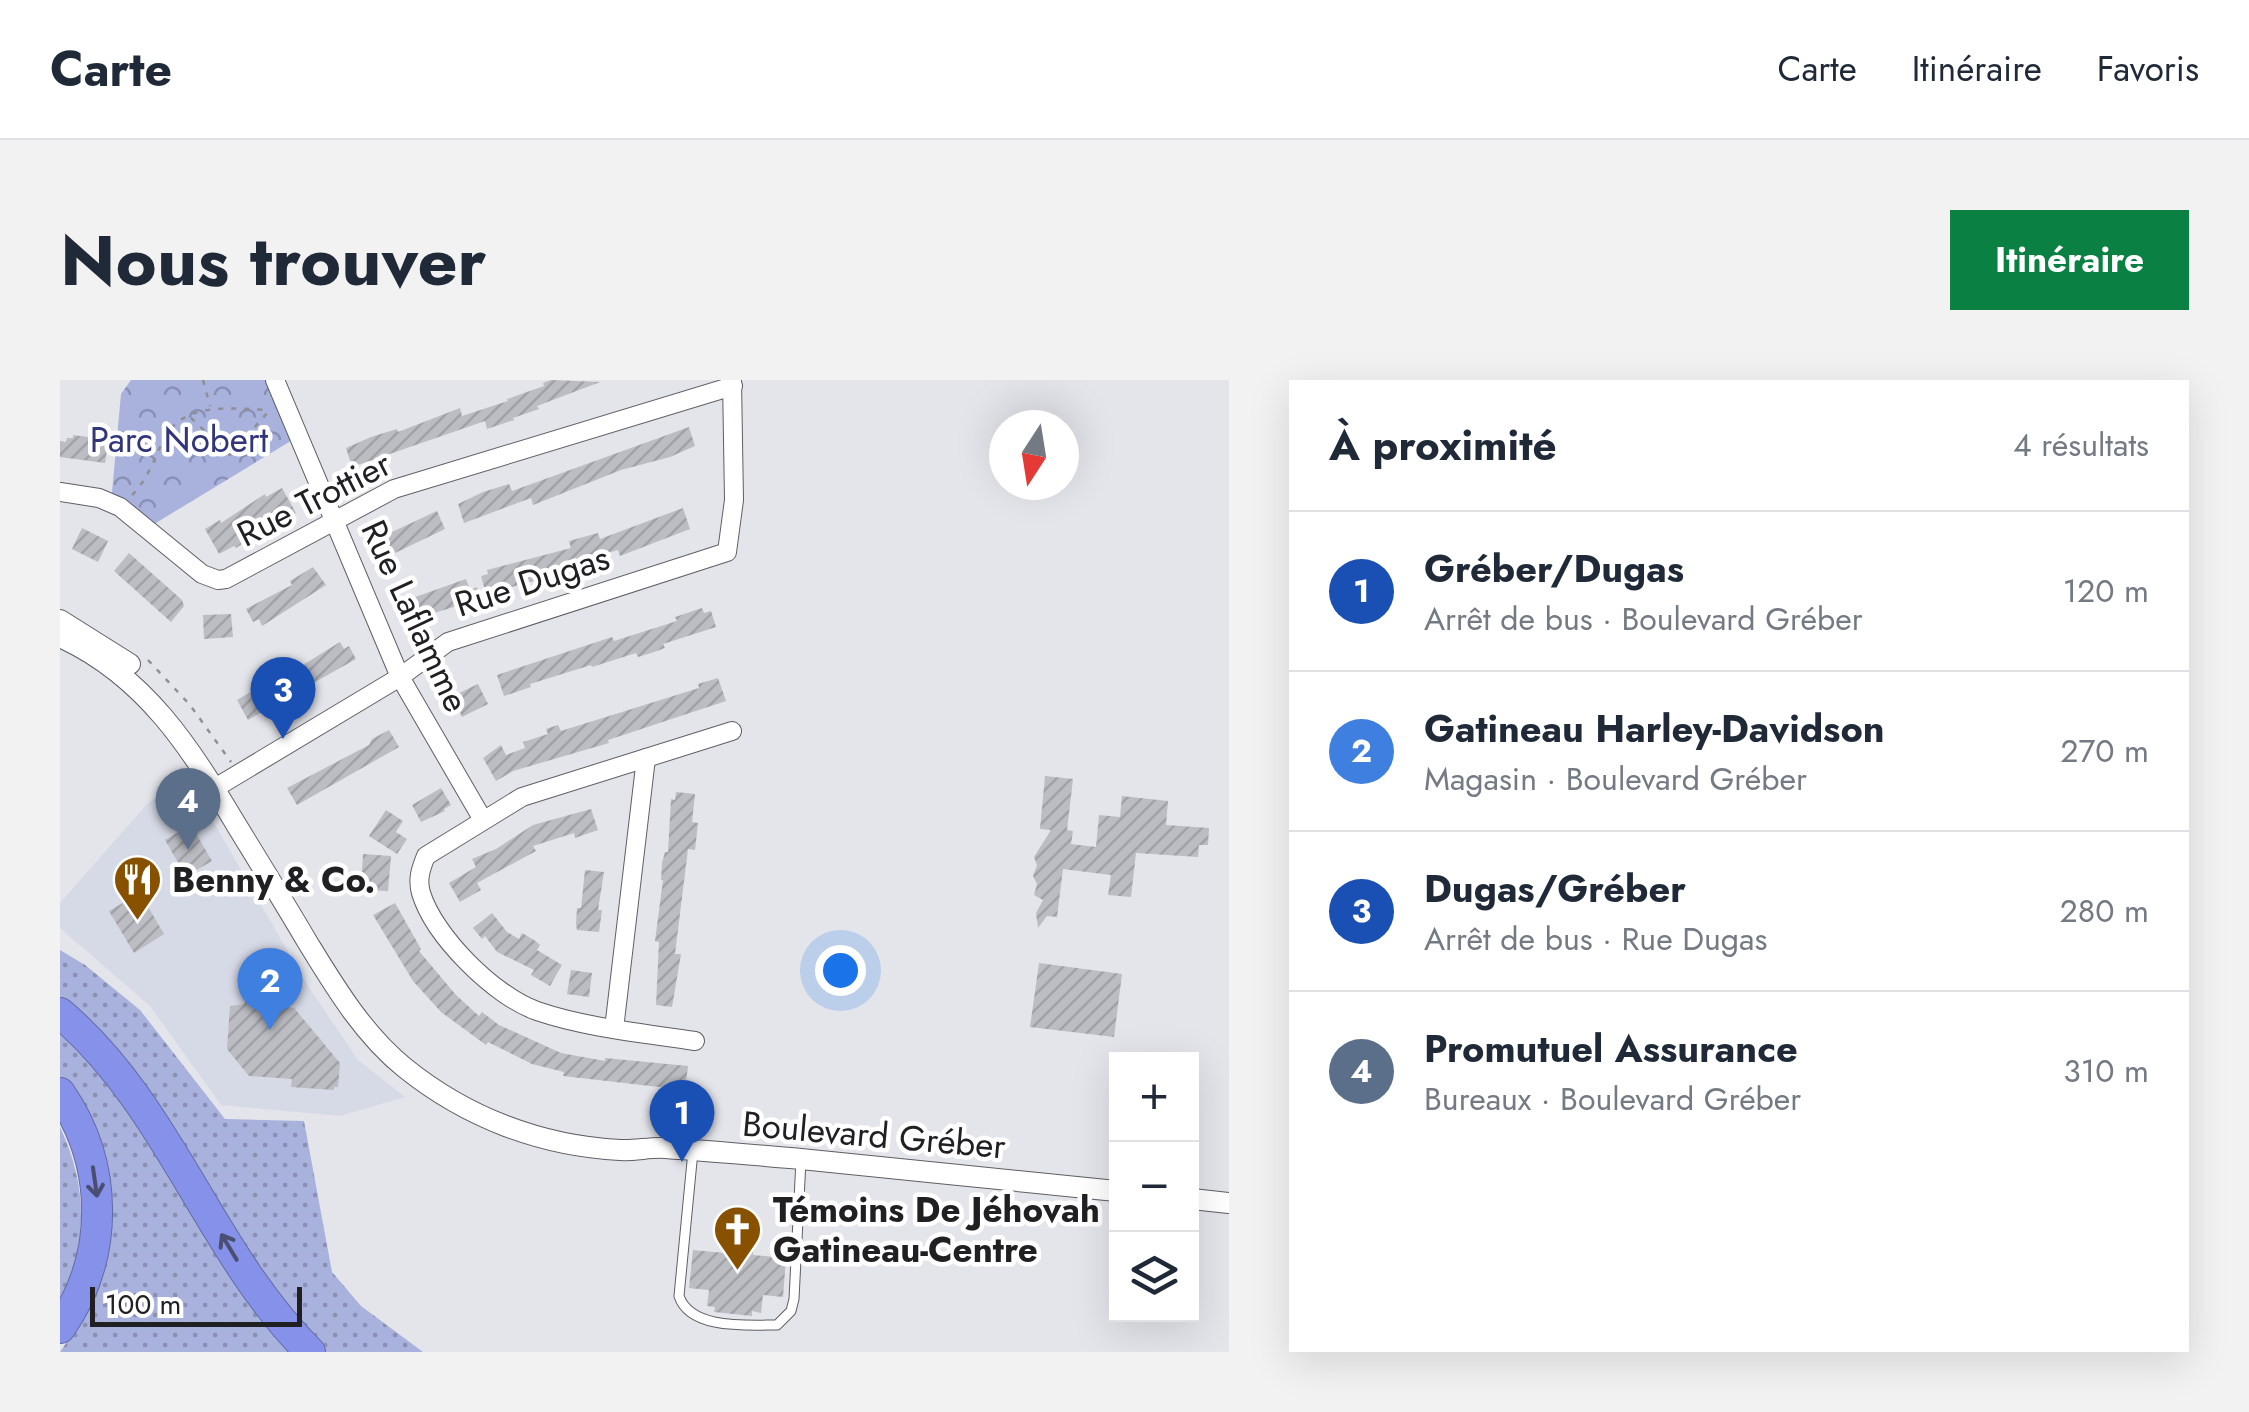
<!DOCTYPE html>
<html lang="fr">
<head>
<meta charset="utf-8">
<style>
  :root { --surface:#fff; --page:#f2f2f3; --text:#1f2937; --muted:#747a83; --line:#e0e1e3; --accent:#0b8043 }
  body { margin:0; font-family:Jost,sans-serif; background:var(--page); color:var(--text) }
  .controls { position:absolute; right:30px; bottom:30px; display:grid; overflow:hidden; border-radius:0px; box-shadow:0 10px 40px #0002 }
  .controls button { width:90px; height:90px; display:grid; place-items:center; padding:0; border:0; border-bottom:2px solid var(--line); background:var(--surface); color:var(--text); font:50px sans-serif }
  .compass { position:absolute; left:929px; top:30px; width:90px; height:90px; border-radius:50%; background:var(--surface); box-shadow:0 10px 40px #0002; rotate:192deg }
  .scale { position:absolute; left:30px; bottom:25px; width:212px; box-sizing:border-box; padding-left:10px; border:5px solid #202022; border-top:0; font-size:28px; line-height:35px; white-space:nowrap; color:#202022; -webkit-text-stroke:8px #fff; paint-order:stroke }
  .you { position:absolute; left:780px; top:590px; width:35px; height:35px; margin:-25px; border:8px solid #fff; border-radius:50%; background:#1a73e8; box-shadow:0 0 0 15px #1a73e833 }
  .badge { display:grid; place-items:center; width:65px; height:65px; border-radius:50%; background:var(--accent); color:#fff; font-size:32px; font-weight:700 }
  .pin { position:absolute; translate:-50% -82px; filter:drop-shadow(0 2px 5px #0008) }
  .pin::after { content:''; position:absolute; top:52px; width:35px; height:30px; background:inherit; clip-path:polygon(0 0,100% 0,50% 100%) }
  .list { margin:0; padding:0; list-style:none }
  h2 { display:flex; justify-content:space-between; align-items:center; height:130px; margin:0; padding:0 40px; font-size:42px }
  h2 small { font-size:32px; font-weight:400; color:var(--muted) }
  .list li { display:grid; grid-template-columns:65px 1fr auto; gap:30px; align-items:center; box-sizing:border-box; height:160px; padding:0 40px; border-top:2px solid var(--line) }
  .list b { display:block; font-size:38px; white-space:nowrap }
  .list p { margin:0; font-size:32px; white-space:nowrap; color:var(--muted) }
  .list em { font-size:32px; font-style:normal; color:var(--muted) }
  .icon { flex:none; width:55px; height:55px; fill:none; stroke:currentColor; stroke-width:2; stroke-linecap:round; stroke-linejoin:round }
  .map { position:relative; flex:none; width:1169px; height:972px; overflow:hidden; border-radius:0px }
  header { display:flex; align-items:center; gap:60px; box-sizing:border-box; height:140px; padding:0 50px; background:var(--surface); border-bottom:2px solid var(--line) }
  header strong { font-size:48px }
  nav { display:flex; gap:55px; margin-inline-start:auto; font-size:35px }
  .intro { display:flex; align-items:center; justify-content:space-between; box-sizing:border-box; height:240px; padding:0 60px }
  h1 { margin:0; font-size:70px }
  .button { padding:25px 45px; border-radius:0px; background:var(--accent); color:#fff; font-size:35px; font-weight:700 }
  main { display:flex; gap:60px; padding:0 60px }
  aside { flex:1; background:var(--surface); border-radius:0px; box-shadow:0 10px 40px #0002 }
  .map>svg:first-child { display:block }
  .built { fill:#d6d9e6 }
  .grass { fill:url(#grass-dots) }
  .park { fill:url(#park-crowns) }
  .building { fill:url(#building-hatch) }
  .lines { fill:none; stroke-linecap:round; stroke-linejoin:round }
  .service-casing { stroke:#5d5f64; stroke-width:11 }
  .minor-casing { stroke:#5d5f64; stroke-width:20 }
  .tertiary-casing { stroke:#5d5f64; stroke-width:22 }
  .motorway-casing { stroke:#626aa4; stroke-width:32 }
  .path { stroke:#8f8f94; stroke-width:2.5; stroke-dasharray:5 8; stroke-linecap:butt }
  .service { stroke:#fff; stroke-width:9 }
  .minor { stroke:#fff; stroke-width:18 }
  .tertiary { stroke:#fff; stroke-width:20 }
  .motorway { stroke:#8692ea; stroke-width:30 }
  .oneway { stroke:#494e72 }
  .labels { text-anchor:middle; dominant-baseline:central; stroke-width:9; stroke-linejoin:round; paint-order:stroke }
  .park-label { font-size:35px; fill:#31357a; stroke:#fff }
  .street-label { font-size:35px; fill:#202022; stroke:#fff }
  .poi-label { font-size:35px; font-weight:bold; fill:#202022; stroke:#fff; text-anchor:start }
</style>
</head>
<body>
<header>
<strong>Carte</strong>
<nav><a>Carte</a><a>Itinéraire</a><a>Favoris</a></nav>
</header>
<div class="intro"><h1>Nous trouver</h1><a class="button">Itinéraire</a></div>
<main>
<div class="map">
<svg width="1169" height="972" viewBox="0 0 1169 972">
  <defs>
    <pattern id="grass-dots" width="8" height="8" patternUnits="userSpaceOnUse" patternTransform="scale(2.5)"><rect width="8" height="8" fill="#a9b1dd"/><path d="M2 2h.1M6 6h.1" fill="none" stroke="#8990b3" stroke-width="1.8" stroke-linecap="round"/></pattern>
    <pattern id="park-crowns" width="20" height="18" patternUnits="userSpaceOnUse" patternTransform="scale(2.5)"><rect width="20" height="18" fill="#a9b1dd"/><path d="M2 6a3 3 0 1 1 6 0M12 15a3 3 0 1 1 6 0" fill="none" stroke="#8990b3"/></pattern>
    <pattern id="building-hatch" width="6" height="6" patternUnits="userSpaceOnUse" patternTransform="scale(2.5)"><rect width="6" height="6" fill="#bbbdc3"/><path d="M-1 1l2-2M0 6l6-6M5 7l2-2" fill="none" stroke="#a0a2a7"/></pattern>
  </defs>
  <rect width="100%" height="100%" fill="#e4e5eb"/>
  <path class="built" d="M127 396 246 603 298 680 345 717 280 736 161 725 90 626 0 548V523L87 424Z"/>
  <g class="grass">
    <path d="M0 570 25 585 80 630 165 739 244 741 272 892 301 926 363 972H266L238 946 0 618Z"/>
    <path d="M0 652 65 722 194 929 231 972H0L28 931 42 895 0 703Z"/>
    <path d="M0 747C28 807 28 863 0 923Z"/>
  </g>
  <path class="park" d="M71 0H215L239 56 86 149 51 123 61 14Z"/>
  <g class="building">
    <path d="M491 0 540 2 477 26 479 29 453 38 454 40 427 49 425 41 292 87 286 68 311 57 337 49 338 52 400 28 402 36 448 21 447 19 484 6 483 3Z"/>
    <path d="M629 47 635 66 610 77 561 90 473 125 471 118 404 143 398 124 423 112 449 104 452 111Z"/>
    <path d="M13 55 43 59 42 62 48 63 45 83 0 77V61L6 62 7 58H13Z"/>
    <path d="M222 108 236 133 221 142 219 139 176 168 174 166 159 174 145 149 160 140 161 143 205 114 206 117Z"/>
    <path d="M623 128 630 149 560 176 558 170 529 178 502 186 504 193 426 214 421 196 428 194 427 190 511 168 509 161 538 153 540 159Z"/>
    <path d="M377 131 385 149 335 173 333 169 325 173 319 158Z"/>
    <path d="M22 148 48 161 38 182 12 169Z"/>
    <path d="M69 173 122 220 124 226 111 242 54 191Z"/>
    <path d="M253 187 266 205 202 246 199 239 193 242 186 229 232 205 230 201Z"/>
    <path d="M406 199 410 210 417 207 420 219 351 240 344 221Z"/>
    <path d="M642 228 644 233 651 231 656 247 603 264 605 268 591 273 578 277 576 273 532 287 531 285 470 304 471 307 444 316 437 295 552 257 554 261 617 241 615 237Z"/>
    <path d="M171 234 173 257 144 259 143 235Z"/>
    <path d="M280 262 284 269 289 266 296 279 188 340 177 320 199 307 201 311Z"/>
    <path d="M658 298 666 321 548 360 549 363 453 391 436 401 423 378 441 365 446 375 465 368 463 362 488 354 486 349 498 345 501 351 639 308 638 304Z"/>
    <path d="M418 304 428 324 402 337 393 316Z"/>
    <path d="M329 350 339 367 237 425 227 408 309 365 312 359Z"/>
    <path d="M985 396 1013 399 1007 450 1013 451 1011 464 1036 467 1039 435 1060 437 1062 416 1108 421 1106 445 1149 448 1148 465H1139L1138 477 1076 473 1071 517 1048 515 1051 495 1003 489 997 537 987 536 978 548 976 533 983 520 974 515 977 504 973 496 977 485 974 477 991 450 980 449Z"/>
    <path d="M381 408 391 425 384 429 385 431 361 442 352 425Z"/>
    <path d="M616 412 635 414 632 442 638 443 635 470 628 469 615 574H621L612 627 596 625 599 562 595 561 603 500H601L602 483 605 472H608L611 419 615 420Z"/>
    <path d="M531 429 538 450 515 458 514 453 473 466 476 471 417 503 421 510 400 522 389 503 416 487 412 479 436 469 473 445Z"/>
    <path d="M326 430 343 441 336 452 347 459 337 474 309 456Z"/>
    <path d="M131 445 152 481 126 496 105 460Z"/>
    <path d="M303 474 331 476 328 511 301 510Z"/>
    <path d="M525 490 544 492 538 530H542L539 552 517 550 516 544 517 528H521Z"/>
    <path d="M80 513 104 554 74 573 49 531Z"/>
    <path d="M335 523 361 569 359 571 396 615 419 636 422 632 439 645 501 673 545 681V678L628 686 625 710 503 696 504 692 472 684 428 662 426 665 381 632 353 601 313 535Z"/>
    <path d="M432 533 447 552 459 559 462 553 474 560 480 565 477 570 502 585 490 606 471 595 474 590 437 572 425 556 422 559 413 548Z"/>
    <path d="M979 583 1062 594 1054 657 970 647Z"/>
    <path d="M511 590 532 593 529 617 507 614Z"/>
    <path d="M185 620 234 628 280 683 278 707H274V710L231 707 232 699 189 696 167 669 170 626 184 624Z"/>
    <path d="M668 853 695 856 693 875 726 878 723 917 703 915 701 933 692 931V936L654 932 655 927 647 926 649 910 629 908 633 870 665 873Z"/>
  </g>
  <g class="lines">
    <defs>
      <path id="service" d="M633 771 619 916C630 950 688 945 717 945L731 931 734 919 741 780"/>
      <g id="minor">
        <path d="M215 0 340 297 423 440"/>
        <path d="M0 112 39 118 60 127 142 194 158 200 166 199 334 109 673 6"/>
        <path d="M155 408 340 297 388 262 667 172 674 120 672 0"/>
        <path d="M554 649 586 378"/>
        <path d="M635 661C583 653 527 648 477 631 434 616 374 556 361 513 357 499 361 488 366 476L462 417 672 351"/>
      </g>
      <g id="tertiary">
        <path d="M0 240 70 284"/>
        <path d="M0 257C86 296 131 369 177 446 201 485 225 524 248 563 275 607 303 654 345 688 406 737 480 766 560 770 575 771 590 767 605 768 650 771 695 775 741 779 846 789 951 801 1056 811"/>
        <path d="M1132 819 1169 823"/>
      </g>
      <g id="motorway">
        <path d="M0 633C110 726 149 872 250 972"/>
        <path d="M0 713C49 784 50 877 0 948"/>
      </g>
    </defs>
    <use href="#service" class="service-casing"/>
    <use href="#minor" class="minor-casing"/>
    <use href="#tertiary" class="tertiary-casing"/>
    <use href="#motorway" class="motorway-casing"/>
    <g class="path">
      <path d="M143 0 150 26"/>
      <path d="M131 38 170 75 209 31"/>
      <path d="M72 115C88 99 93 81 103 61 122 20 173 29 209 30"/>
      <path d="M88 280 130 325 171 382"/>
    </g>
    <use href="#service" class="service"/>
    <use href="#minor" class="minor"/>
    <use href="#tertiary" class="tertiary"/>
    <use href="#motorway" class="motorway"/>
  </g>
  <defs><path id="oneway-shaft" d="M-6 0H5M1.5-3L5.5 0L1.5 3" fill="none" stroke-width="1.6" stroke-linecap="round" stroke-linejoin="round" transform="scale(2.5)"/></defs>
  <g class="oneway">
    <use href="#oneway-shaft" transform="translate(35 802) rotate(82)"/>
    <use href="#oneway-shaft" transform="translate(169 867) rotate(-121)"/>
  </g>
  <defs>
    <symbol id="restaurant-pin" viewBox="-11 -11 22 30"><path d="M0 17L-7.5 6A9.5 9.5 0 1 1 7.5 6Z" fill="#875100" stroke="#fff"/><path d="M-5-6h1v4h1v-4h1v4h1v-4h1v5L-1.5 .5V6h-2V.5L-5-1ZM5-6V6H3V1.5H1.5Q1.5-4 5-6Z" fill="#fff"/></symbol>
    <symbol id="church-pin" viewBox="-11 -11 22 30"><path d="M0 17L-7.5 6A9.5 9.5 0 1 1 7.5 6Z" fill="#875100" stroke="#fff"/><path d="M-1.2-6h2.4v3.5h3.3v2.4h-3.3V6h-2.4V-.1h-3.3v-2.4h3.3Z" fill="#fff"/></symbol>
  </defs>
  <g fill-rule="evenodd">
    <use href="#restaurant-pin" x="50" y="472" width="55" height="75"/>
    <use href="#church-pin" x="650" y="822" width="55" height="75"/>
  </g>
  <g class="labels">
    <g class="park-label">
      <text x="119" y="60">Parc Nobert</text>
    </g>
    <g class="street-label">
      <text transform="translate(254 119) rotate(-27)">Rue Trottier</text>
      <text transform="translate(472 201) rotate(-18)">Rue Dugas</text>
      <text transform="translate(355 236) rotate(65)">Rue Laflamme</text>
      <text transform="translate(814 755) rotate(5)">Boulevard Gréber</text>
    </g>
    <g class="poi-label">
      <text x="112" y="500">Benny &amp; Co.</text>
      <text x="713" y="830">Témoins De Jéhovah<tspan x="713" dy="40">Gatineau-Centre</tspan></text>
    </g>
  </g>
</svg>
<div class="controls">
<button>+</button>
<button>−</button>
<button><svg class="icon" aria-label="layers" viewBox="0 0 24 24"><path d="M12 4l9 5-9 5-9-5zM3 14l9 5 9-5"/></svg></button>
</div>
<svg class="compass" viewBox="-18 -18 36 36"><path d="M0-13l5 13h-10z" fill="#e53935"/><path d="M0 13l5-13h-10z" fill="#747a83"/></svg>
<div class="scale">100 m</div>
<div class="you"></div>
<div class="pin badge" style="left:622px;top:782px;background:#1a4fb4">1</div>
<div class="pin badge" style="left:210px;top:650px;background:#3f7fe0">2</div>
<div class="pin badge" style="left:223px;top:359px;background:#1a4fb4">3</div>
<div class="pin badge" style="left:128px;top:470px;background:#5c6f8a">4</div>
</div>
<aside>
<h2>À proximité<small>4 résultats</small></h2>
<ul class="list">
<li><span class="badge" style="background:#1a4fb4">1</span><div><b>Gréber/Dugas</b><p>Arrêt de bus · Boulevard Gréber</p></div><em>120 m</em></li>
<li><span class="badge" style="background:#3f7fe0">2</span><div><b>Gatineau Harley-Davidson</b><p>Magasin · Boulevard Gréber</p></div><em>270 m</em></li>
<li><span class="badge" style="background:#1a4fb4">3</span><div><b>Dugas/Gréber</b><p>Arrêt de bus · Rue Dugas</p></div><em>280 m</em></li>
<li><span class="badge" style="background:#5c6f8a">4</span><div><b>Promutuel Assurance</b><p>Bureaux · Boulevard Gréber</p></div><em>310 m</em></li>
</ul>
</aside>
</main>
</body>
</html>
